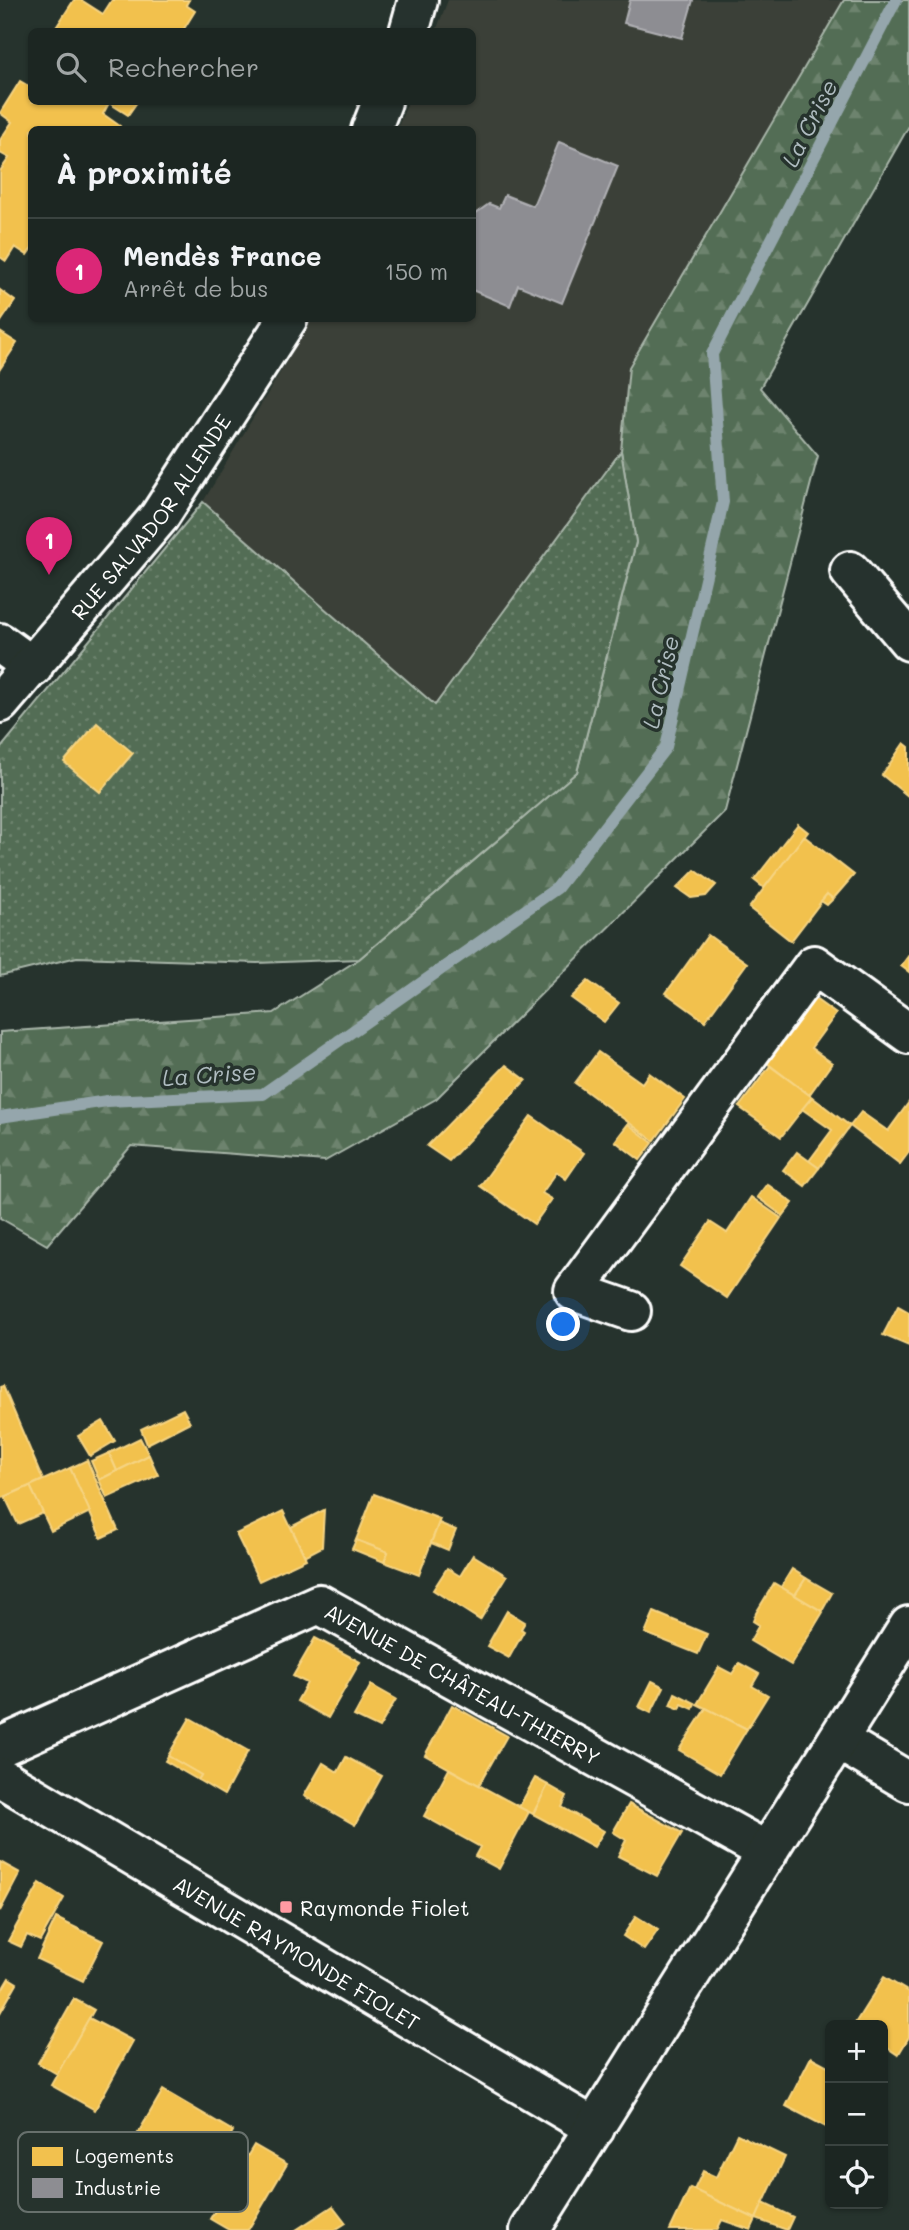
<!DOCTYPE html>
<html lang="fr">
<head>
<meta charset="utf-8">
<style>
  :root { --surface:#1c2622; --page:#252e2a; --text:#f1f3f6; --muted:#a0a5a5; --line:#3a4340; --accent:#db2777 }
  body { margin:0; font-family:Mali,sans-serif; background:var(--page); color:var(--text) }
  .controls { position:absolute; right:21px; bottom:21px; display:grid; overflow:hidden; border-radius:10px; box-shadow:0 2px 5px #0004 }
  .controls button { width:63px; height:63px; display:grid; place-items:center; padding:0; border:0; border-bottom:2px solid var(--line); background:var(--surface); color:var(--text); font:35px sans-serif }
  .you { position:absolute; left:564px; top:1325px; width:24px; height:24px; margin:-18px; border:5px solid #fff; border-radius:50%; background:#1a73e8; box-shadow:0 0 0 10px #1a73e833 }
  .badge { display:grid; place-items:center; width:46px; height:46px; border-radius:50%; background:var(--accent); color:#fff; font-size:23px; font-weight:700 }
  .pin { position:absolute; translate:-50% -58px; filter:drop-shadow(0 2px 4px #0008) }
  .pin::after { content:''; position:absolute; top:37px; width:24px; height:21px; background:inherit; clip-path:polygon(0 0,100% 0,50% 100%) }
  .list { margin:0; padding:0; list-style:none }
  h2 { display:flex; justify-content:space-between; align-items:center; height:91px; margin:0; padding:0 28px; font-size:30px }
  h2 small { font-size:23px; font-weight:400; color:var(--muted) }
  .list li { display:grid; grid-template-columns:46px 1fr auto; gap:21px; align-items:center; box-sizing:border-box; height:105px; padding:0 28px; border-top:2px solid var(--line) }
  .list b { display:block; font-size:26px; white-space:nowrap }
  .list p { margin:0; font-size:23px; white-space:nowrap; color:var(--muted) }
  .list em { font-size:23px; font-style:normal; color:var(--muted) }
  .icon { flex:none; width:38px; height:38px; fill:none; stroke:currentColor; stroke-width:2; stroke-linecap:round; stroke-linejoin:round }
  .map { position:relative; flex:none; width:909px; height:2230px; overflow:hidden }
  .search { position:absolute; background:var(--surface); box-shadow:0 2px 5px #0004; left:28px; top:28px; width:448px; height:77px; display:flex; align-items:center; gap:18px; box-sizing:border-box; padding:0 24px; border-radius:10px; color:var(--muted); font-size:26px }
  .panel { position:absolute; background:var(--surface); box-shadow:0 2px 5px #0004; left:28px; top:126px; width:448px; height:196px; border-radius:10px }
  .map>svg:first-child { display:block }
  .built { fill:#3b4138 }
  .forest { fill:url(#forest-firs); stroke:#a9b6aa; stroke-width:2 }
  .park { fill:url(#park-dots); stroke:#a9b6aa; stroke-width:2 }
  .homes { fill:#f2c14e; stroke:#f6d483; stroke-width:2 }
  .industry { fill:#8d8d92; stroke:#afafb3; stroke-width:2 }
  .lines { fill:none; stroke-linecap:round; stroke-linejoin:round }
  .stream { stroke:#95a6ac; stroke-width:12 }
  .minor-casing { stroke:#fff; stroke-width:44 }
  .major-casing { stroke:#fff; stroke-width:44 }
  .minor { stroke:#26332d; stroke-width:38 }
  .major { stroke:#26332d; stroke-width:38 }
  .poi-dot { fill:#ff9aa2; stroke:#26332d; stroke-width:2.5 }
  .labels { text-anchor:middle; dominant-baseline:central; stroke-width:7; stroke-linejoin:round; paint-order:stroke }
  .street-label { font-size:21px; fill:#fff; stroke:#26332d }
  .poi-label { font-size:21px; fill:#fff; stroke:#26332d; text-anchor:start }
  .water-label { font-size:23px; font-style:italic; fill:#afbcc0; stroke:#26332d }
  .key { fill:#26332d; stroke:#67706c; stroke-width:2 }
  .key-label { font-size:19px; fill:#fff }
</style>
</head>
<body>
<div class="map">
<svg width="909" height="2230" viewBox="0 0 909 2230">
  <defs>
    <pattern id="forest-firs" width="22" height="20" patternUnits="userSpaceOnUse" patternTransform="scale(1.75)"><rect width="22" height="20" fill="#536d54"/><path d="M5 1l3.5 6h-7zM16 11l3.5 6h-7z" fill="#6d836e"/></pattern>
    <pattern id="park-dots" width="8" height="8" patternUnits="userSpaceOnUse" patternTransform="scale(1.75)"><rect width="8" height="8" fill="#536d54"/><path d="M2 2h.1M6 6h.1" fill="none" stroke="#6d836e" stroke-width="1.8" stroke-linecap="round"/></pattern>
  </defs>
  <rect width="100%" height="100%" fill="#26332d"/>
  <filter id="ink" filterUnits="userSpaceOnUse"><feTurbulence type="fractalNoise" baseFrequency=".0143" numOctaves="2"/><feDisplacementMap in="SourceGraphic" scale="14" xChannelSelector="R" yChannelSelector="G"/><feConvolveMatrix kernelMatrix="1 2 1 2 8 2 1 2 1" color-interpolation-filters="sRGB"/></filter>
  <g filter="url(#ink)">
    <path class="built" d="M448 0H844V4L629 367 621 451 435 705 203 502 312 319 472 318V130L397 129 408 102H472V32L436 31Z"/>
    <path class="forest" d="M844 0H909V126L760 388 818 456 725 811 436 1099 325 1161 131 1146 47 1245 0 1218V1032L274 1013 359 959 577 772 636 543 621 451 629 367Z"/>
    <path class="park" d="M621 451 636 542 577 772 359 959 257 963 77 957 0 976V749L203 502 435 705Z"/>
    <g class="homes">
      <path d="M74 0H81L103 14 112 0H189L186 5 195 11 182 32H59L55 29Z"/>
      <path d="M20 81 32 88V102H137L128 115 109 103 103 114 120 126 118 130H32V248L27 255 15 247 6 261 0 257V171L9 158 0 153V140L12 122 0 113Z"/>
      <path d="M0 290 15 301 0 323Z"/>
      <path d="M0 332 17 343 0 369Z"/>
      <path d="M97 723 133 753 100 792 64 762Z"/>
      <path d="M904 743 909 747V797L882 775Z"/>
      <path d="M798 824 808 832 764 888 754 880Z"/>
      <path d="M804 836 854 875 833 899 827 894 791 941 749 908Z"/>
      <path d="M695 870 716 885 706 896 691 898 677 888Z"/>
      <path d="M827 894 833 899 827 905 821 901Z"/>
      <path d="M708 935 747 963 705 1021 666 993Z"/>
      <path d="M909 955V972L901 966Z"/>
      <path d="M588 981 619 1003 604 1022 571 998Z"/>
      <path d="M811 996 836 1014 811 1048 832 1063 809 1095 763 1060Z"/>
      <path d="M598 1052 642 1083 649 1073 685 1099 654 1141 575 1083Z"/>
      <path d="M506 1065 526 1080 449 1161 427 1146Z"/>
      <path d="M770 1066 812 1097 781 1137 739 1107Z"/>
      <path d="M812 1097 850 1126 819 1168 809 1161 832 1130 802 1109Z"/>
      <path d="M909 1102V1152L900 1164 850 1126 861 1112 888 1131Z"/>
      <path d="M531 1116 584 1153 566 1179 557 1172 542 1193 552 1199 534 1224 480 1186Z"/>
      <path d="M628 1124 653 1143 640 1160 615 1141Z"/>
      <path d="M797 1152 819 1168 805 1186 783 1170Z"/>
      <path d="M767 1184 793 1203 783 1216 757 1197Z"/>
      <path d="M751 1197 781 1218 727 1298 680 1266 710 1222 727 1233Z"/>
      <path d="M898 1306 909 1312V1346L883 1335Z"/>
      <path d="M3 1386 43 1480 0 1499V1387Z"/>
      <path d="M183 1409 190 1422 147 1444 141 1429Z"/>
      <path d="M103 1421 115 1441 90 1456 78 1436Z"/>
      <path d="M140 1438 149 1455 117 1471 109 1453Z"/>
      <path d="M109 1453 117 1471 99 1480 91 1461Z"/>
      <path d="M149 1455 158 1475 107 1498 99 1480Z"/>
      <path d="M87 1460 118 1530 101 1538 70 1468Z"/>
      <path d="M70 1468 90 1512 51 1531 30 1486Z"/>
      <path d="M30 1486 43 1513 18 1524 5 1497Z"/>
      <path d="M374 1494 440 1519 419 1575 384 1562 388 1552 356 1540Z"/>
      <path d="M324 1510 322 1547 305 1556 291 1527Z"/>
      <path d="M283 1511 306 1559 259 1581 236 1534Z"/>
      <path d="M439 1523 456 1530 448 1550 431 1543Z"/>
      <path d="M356 1540 388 1552 384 1562 352 1549Z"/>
      <path d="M473 1555 507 1576 480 1620 433 1590 447 1568 460 1576Z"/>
      <path d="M792 1569 806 1578 795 1595 781 1587Z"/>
      <path d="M806 1578 832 1593 822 1611 795 1595Z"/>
      <path d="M774 1583 823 1612 791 1665 750 1641 759 1625 753 1621 756 1613Z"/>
      <path d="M507 1611 525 1622 521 1629 524 1631 509 1658 487 1646Z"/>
      <path d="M654 1612 707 1634 698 1654 645 1633Z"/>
      <path d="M315 1638 360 1662 328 1718 297 1701 307 1683 293 1676Z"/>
      <path d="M739 1663 759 1674 752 1686 768 1695 747 1729 697 1704 719 1667 732 1674Z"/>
      <path d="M652 1681 664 1687 651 1713 639 1707Z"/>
      <path d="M371 1685 396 1699 379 1728 354 1716Z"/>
      <path d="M675 1693 695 1703 693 1709 682 1704 680 1709 670 1705Z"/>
      <path d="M452 1705 507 1736 479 1785 425 1755Z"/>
      <path d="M706 1708 747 1729 720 1774 679 1750Z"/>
      <path d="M190 1718 248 1751 224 1795 198 1780 201 1775 168 1756Z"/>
      <path d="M168 1756 201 1775 198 1780 165 1761Z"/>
      <path d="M346 1757 382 1776 355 1825 304 1796 323 1763 338 1772Z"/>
      <path d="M449 1769 529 1812 499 1869 475 1856 480 1847 424 1816Z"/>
      <path d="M535 1778 548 1785 533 1814 519 1807Z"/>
      <path d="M548 1785 567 1796 562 1807 604 1831 594 1847 533 1814Z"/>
      <path d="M629 1804 682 1833 657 1876 618 1856 626 1840 613 1832Z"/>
      <path d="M0 1862 20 1873 0 1911Z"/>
      <path d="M40 1883 64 1898 40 1941 27 1935 21 1947 8 1941Z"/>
      <path d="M636 1916 658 1930 644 1950 623 1936Z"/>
      <path d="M56 1918 103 1941 83 1981 37 1959Z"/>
      <path d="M884 1977 909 1992V2037L898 2055 883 2045V2025H854Z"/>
      <path d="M9 1978 17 1983 0 2013V1993Z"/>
      <path d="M74 1999 94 2010 57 2074 38 2063Z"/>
      <path d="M89 2018 133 2041 95 2110 51 2085Z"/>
      <path d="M811 2057 830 2067V2129L786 2106Z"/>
      <path d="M163 2090 233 2131 199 2193 167 2175 177 2158 137 2135Z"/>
      <path d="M737 2134 785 2157 756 2219 694 2190 703 2171 716 2177Z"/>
      <path d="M254 2145 287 2164 248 2230H229L210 2219Z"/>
      <path d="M690 2188 756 2219 751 2230 722 2220 717 2230H670Z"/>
      <path d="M763 2203 793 2217 787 2230 756 2219Z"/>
      <path d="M333 2206 346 2223 335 2230H296Z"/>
    </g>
    <g class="industry">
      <path d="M630 0H693L682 38 624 23Z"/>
      <path d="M559 142 618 166 562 303 518 285 510 306 472 290V216L489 204 499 208 505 195 533 206Z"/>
    </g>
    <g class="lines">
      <path class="stream" d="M0 1117 107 1101 263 1094 557 888 666 747 723 502 712 354 896 0"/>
      <defs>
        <g id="minor">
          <path d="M409 32 418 0"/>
          <path d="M371 130 382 102"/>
          <path d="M850 571 909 641"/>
          <path d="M0 643 33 667"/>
          <path id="s1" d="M0 703 159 517 288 318"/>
          <path d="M631 1311 574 1291 814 965 909 1034"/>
          <path d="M838 1740 909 1782"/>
          <path id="s2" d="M0 1747 319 1604 768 1852"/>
          <path id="s3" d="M0 1777 595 2128"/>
        </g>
        <path id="major" d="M530 2230 909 1626"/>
      </defs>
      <use href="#minor" class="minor-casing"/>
      <use href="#major" class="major-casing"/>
      <use href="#minor" class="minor"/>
      <use href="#major" class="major"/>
    </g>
  </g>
  <rect class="poi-dot" x="279" y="1900" width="14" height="14" rx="3.5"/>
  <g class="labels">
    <g class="street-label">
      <text stroke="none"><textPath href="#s1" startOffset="240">RUE SALVADOR ALLENDE</textPath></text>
      <text stroke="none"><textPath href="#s2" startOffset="514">AVENUE DE CHÂTEAU-THIERRY</textPath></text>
      <text stroke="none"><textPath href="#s3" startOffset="345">AVENUE RAYMONDE FIOLET</textPath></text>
    </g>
    <g class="poi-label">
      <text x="300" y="1907">Raymonde Fiolet</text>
    </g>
    <g class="water-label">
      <text transform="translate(809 123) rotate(-63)">La Crise</text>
      <text transform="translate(660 682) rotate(-77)">La Crise</text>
      <text transform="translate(209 1074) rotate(-4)">La Crise</text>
    </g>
  </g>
  <rect x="18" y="2132" width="230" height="80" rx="10" class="key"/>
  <rect x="32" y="2147" width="31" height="19" fill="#f2c14e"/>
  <rect x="32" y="2178" width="31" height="20" fill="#8d8d92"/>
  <g class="key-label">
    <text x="75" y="2163">Logements</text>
    <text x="75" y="2195">Industrie</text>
  </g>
</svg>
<div class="controls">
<button>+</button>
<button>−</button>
<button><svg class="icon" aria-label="locate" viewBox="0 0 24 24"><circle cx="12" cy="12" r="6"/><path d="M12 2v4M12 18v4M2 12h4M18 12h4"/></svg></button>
</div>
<div class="you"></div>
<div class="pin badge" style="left:49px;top:575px">1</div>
<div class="search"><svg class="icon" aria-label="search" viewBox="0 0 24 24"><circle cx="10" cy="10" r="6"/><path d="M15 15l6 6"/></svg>Rechercher</div>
<section class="panel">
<h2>À proximité<small></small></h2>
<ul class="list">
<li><span class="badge">1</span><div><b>Mendès France</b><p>Arrêt de bus</p></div><em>150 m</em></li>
</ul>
</section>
</div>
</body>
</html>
